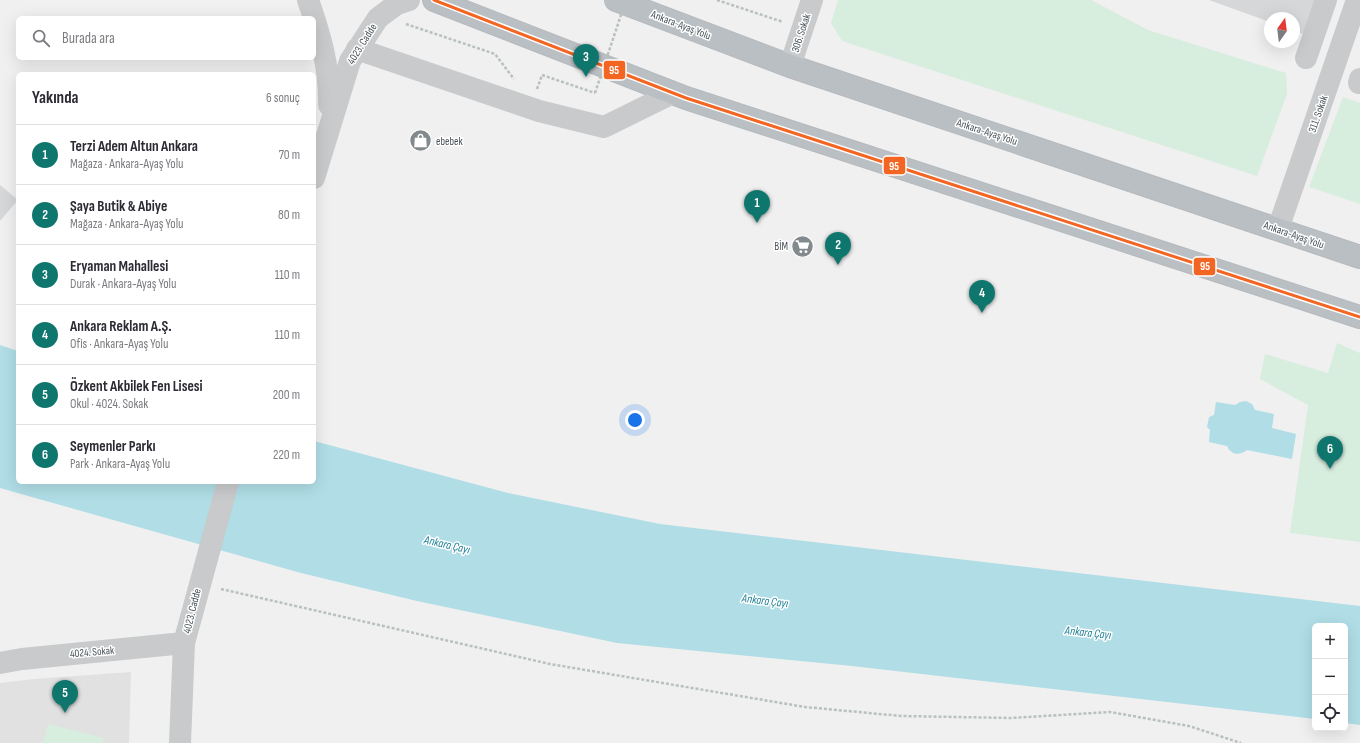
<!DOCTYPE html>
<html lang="tr">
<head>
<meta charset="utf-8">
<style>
  :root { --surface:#fff; --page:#f2f2f3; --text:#2b2b33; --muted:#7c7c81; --line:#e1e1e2; --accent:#0f766e }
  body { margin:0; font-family:"Sofia Sans Condensed",sans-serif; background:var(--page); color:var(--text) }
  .controls { position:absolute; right:12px; bottom:12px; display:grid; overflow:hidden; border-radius:6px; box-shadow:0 4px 16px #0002 }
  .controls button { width:36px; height:36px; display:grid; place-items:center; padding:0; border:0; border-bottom:1px solid var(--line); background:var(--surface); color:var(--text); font:20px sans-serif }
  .compass { position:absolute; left:1264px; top:12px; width:36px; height:36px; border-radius:50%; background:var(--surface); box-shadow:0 4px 16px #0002; rotate:14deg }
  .you { position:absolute; left:635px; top:420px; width:14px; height:14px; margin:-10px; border:3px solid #fff; border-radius:50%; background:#1a73e8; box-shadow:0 0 0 6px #1a73e833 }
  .badge { display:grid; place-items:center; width:26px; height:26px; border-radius:50%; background:var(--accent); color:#fff; font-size:13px; font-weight:700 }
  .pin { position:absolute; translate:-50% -33px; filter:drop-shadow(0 1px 2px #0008) }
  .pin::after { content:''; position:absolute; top:21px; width:14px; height:12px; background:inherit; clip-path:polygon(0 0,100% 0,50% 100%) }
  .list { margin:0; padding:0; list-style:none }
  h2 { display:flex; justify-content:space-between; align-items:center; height:52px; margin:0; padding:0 16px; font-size:17px }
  h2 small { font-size:13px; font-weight:400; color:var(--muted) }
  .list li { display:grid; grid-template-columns:26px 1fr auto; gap:12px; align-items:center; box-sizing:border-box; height:60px; padding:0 16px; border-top:1px solid var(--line) }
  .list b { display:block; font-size:15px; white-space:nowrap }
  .list p { margin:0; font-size:13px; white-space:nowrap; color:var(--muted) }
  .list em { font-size:13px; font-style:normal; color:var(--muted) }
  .icon { flex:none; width:22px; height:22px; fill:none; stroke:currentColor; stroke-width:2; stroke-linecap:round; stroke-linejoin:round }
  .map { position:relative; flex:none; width:1360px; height:743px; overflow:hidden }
  .search { position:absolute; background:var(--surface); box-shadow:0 4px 16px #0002; left:16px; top:16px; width:300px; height:44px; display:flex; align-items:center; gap:10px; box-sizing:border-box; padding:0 14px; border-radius:6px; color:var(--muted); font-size:15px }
  .panel { position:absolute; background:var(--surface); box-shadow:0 4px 16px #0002; left:16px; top:72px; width:300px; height:412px; border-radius:6px }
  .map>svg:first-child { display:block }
  .education { fill:#e2e1e1 }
  .green { fill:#d7edde }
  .water { fill:#b0dde6 }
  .building { fill:#d6d7d8 }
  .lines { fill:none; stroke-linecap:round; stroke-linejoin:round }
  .highway-casing { stroke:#b6babe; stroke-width:24 }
  .path { stroke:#b8c1be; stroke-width:2.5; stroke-dasharray:3 2; stroke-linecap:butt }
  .minor { stroke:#c8cacb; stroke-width:22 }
  .highway { stroke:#babfc3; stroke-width:22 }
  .path-bridge { stroke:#b8c1be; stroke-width:2.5; stroke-dasharray:3 2; stroke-linecap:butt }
  .bus-1-casing { stroke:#fff; stroke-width:6 }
  .bus-1 { stroke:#f26522; stroke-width:3 }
  .labels { text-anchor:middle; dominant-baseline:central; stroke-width:3; stroke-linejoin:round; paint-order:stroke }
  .street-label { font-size:11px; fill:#49535a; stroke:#fff }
  .poi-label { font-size:11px; fill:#49535a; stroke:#fff; text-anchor:start }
  .water-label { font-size:12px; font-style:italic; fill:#1b7f93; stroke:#fff }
  .line-badge { stroke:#fff; stroke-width:1.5 }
  .badge-label { font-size:11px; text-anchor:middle; font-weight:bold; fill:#fff }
</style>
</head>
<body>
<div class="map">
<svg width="1360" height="743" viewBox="0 0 1360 743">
  <rect width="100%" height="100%" fill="#f0f0f0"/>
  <path class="education" d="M131 672 129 743H0V683L34 679Z"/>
  <g class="green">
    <path d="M838 0H1091L1148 30 1286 73 1287 94 1257 176 842 41 831 23Z"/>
    <path d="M1343 97 1360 103V204L1309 187Z"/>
    <path d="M1337 343 1360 353V542L1290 533 1308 405 1260 379 1265 354 1328 373Z"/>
    <path d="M48 724 104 738 102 743H43Z"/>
  </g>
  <g class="water">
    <path d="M0 345 18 351V482H314V441L508 493 660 524 1360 606V725L1345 723V626H1315V719L852 666 617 643 417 601 301 573 0 488Z"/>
    <path d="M1246 401 1252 404 1255 410 1274 414 1272 428 1296 434 1292 459 1247 450C1239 456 1231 455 1227 446L1209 442 1210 430 1207 427 1209 417 1214 415 1216 402 1235 405 1240 402Z"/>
  </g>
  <g class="building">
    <path d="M1209 0H1321L1312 37 1294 31V18H1270V22Z"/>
    <path d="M0 185 18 200 0 221Z"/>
  </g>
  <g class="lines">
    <defs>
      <g id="highway">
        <path d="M434 0 686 98 1360 317"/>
        <path d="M616 0 790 66 1360 257"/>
      </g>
    </defs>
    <use href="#highway" class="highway-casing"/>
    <g class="path">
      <path d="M717 0 783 22"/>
      <path d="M406 24 495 54 514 79"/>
      <path d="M537 89 542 75 595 93"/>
      <path d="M221 589 550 664 805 707 901 716 1011 718 1110 712 1189 726 1241 743"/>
    </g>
    <g class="minor">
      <path d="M308 0C320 34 330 68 329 105"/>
      <path d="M357 49 539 111 604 127 673 93"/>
      <path d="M1306 58 1326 0"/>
      <path d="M790 66 812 0"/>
      <path d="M1359 83 1360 79"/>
      <path d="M314 178 350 61 378 18 397 4 409 0"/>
      <path d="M1278 229 1357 0"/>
      <path d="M0 663 22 659 184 643"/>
      <path d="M180 743 184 643 228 482"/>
    </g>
    <use href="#highway" class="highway"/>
    <path class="path-bridge" d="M595 93 626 0"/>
    <defs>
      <path id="bus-1" d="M434 0 686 98 1360 317"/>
    </defs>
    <use href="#bus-1" class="bus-1-casing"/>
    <use href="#bus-1" class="bus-1"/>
  </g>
  <defs>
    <symbol id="shop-disc" viewBox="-11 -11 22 22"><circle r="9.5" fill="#838a8e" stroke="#fff"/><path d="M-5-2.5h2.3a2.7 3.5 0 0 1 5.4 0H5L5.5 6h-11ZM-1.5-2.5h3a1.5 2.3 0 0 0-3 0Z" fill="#fff"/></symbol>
    <symbol id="supermarket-disc" viewBox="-11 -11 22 22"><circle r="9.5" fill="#838a8e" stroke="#fff"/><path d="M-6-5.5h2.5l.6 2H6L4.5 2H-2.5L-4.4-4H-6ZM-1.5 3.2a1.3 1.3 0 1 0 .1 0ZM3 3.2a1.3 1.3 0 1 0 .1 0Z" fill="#fff"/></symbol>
  </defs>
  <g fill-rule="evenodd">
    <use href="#shop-disc" x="408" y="128" width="25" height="25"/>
    <use href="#supermarket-disc" x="790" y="234" width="25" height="25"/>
  </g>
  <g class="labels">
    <g class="street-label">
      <text transform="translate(681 25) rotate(21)">Ankara-Ayaş Yolu</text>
      <text transform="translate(801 33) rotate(-72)">306. Sokak</text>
      <text transform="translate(362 44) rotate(-58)">4023. Cadde</text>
      <text transform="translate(1318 114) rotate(-71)">311. Sokak</text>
      <text transform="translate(987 132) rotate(18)">Ankara-Ayaş Yolu</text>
      <text transform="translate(1294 235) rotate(19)">Ankara-Ayaş Yolu</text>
      <text transform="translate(192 611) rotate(-76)">4023. Cadde</text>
      <text transform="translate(92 652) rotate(-5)">4024. Sokak</text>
    </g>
    <g class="poi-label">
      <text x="436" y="141">ebebek</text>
      <text x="788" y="246" text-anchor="end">BİM</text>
    </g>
    <g class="water-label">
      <text transform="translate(447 545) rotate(13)">Ankara Çayı</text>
      <text transform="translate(765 601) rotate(7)">Ankara Çayı</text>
      <text transform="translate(1088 633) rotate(6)">Ankara Çayı</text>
    </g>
  </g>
  <g class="line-badge">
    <rect x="603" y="60" width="23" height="20" rx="4" fill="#f26522"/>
    <rect x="883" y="156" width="23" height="19" rx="4" fill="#f26522"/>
    <rect x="1193" y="257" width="23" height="19" rx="4" fill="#f26522"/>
  </g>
  <g class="badge-label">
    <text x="614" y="74">95</text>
    <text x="894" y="170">95</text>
    <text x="1205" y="270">95</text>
  </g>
</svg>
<div class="controls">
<button>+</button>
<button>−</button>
<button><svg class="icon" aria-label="locate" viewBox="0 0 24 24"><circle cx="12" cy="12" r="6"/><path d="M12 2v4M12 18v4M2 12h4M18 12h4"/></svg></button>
</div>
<svg class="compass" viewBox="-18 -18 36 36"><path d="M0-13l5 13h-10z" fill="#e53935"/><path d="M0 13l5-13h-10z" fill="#7c7c81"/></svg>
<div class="you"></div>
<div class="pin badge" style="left:757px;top:223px">1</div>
<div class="pin badge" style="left:838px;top:265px">2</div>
<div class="pin badge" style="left:586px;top:77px">3</div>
<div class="pin badge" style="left:982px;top:313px">4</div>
<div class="pin badge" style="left:65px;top:713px">5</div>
<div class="pin badge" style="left:1330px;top:469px">6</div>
<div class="search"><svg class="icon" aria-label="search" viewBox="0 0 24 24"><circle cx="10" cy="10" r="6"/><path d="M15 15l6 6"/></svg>Burada ara</div>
<section class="panel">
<h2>Yakında<small>6 sonuç</small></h2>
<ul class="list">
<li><span class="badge">1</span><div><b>Terzi Adem Altun Ankara</b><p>Mağaza · Ankara-Ayaş Yolu</p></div><em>70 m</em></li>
<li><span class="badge">2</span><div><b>Şaya Butik &amp; Abiye</b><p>Mağaza · Ankara-Ayaş Yolu</p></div><em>80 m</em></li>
<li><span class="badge">3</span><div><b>Eryaman Mahallesi</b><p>Durak · Ankara-Ayaş Yolu</p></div><em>110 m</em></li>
<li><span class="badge">4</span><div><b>Ankara Reklam A.Ş.</b><p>Ofis · Ankara-Ayaş Yolu</p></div><em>110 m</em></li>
<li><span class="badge">5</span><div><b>Özkent Akbilek Fen Lisesi</b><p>Okul · 4024. Sokak</p></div><em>200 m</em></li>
<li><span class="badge">6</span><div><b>Seymenler Parkı</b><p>Park · Ankara-Ayaş Yolu</p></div><em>220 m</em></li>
</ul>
</section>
</div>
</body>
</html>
